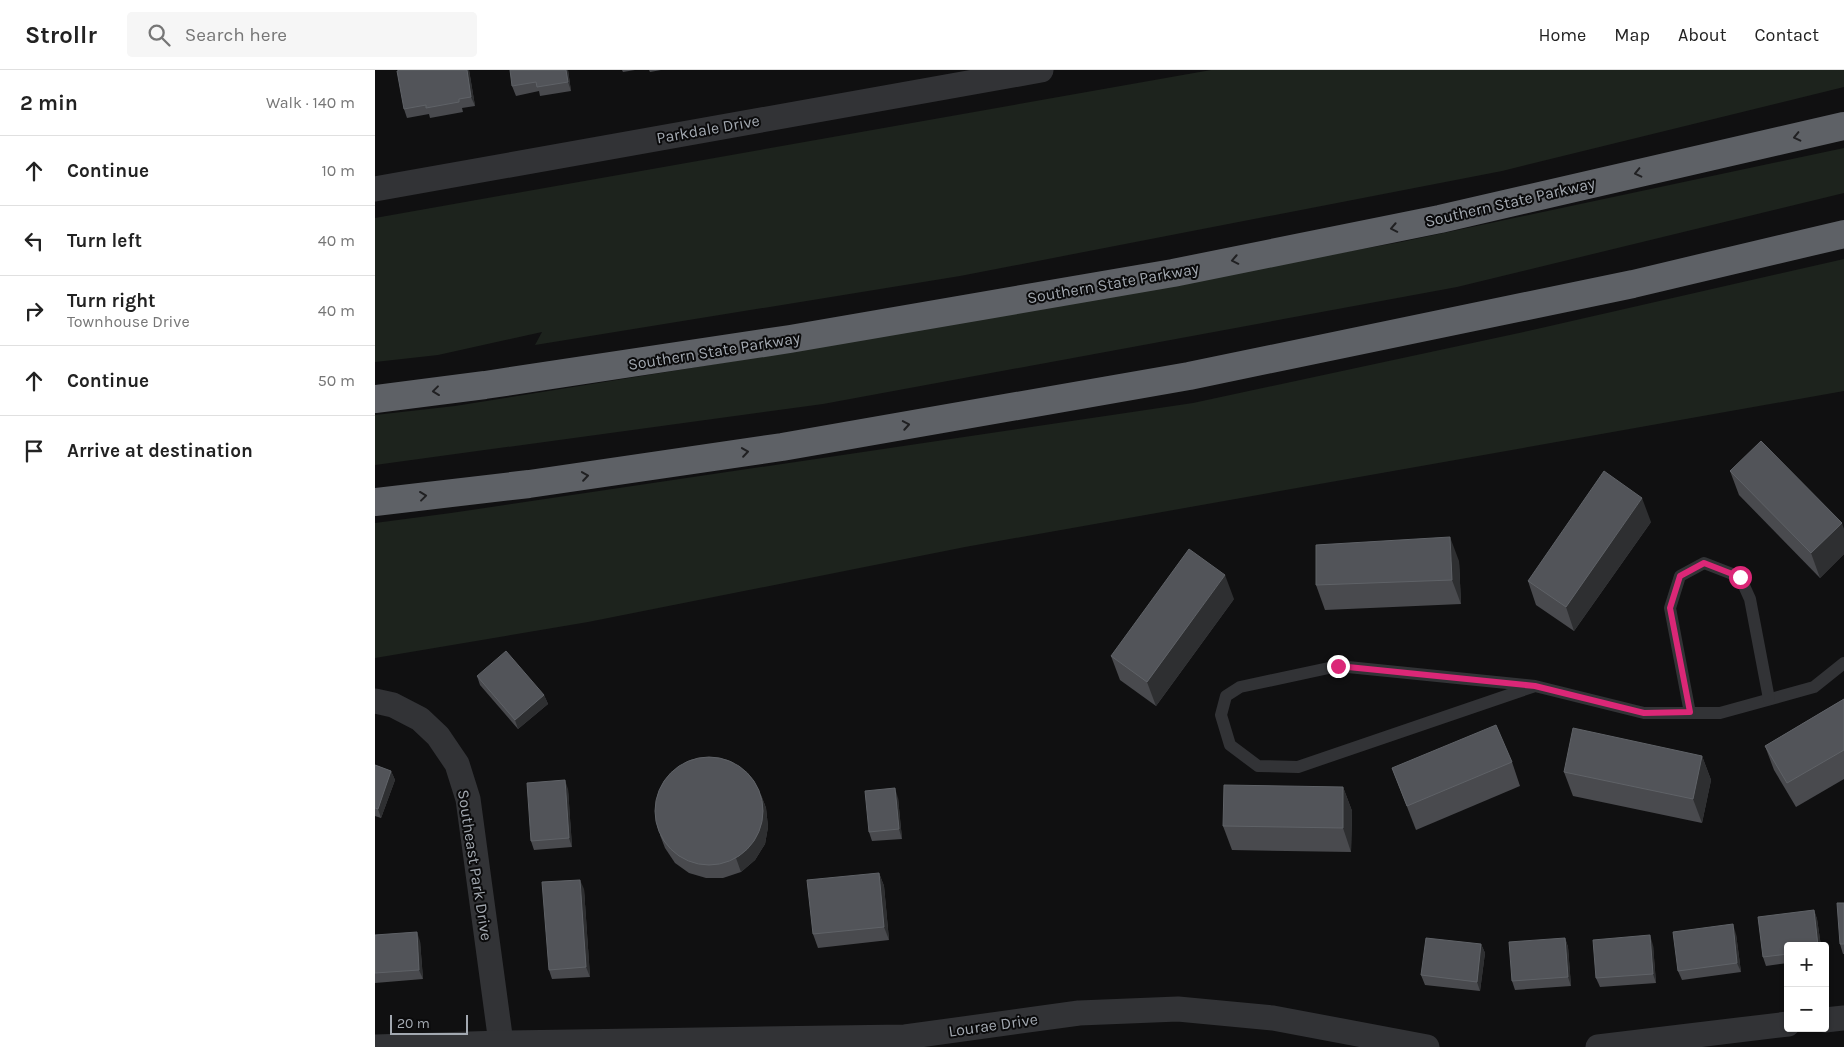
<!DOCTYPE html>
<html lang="en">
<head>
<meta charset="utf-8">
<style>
  :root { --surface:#fff; --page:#f6f6f6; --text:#222; --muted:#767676; --line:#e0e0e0 }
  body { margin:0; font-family:Karla,sans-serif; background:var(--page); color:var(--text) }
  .controls { position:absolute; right:15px; bottom:15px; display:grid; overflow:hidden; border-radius:5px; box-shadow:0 1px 4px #0004 }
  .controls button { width:45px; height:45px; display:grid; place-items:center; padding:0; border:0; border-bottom:1px solid var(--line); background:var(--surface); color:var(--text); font:25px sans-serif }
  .scale { position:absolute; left:15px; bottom:12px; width:78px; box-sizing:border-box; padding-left:5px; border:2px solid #a3a9b1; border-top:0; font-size:14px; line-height:18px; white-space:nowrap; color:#a3a9b1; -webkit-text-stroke:4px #0b0b0c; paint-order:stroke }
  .stop { position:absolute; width:15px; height:15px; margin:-11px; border:4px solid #db2777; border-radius:50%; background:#fff }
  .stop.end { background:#db2777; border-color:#fff; box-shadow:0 1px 5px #0008 }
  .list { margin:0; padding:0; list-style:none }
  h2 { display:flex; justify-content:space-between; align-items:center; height:65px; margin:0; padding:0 20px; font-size:21px }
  h2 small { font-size:16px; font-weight:400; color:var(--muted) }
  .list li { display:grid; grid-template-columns:32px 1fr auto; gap:15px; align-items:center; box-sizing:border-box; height:70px; padding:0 20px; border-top:1px solid var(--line) }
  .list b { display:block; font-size:19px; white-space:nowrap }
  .list p { margin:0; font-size:16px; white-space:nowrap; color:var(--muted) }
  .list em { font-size:16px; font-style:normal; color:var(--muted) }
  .icon { flex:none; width:28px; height:28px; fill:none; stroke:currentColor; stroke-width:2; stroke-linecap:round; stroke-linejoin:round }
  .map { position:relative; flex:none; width:1469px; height:977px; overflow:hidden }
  header { display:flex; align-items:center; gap:30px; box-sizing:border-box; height:70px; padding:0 25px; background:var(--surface); border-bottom:1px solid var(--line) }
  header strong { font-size:24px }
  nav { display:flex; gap:28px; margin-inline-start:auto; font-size:18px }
  .search { width:350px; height:45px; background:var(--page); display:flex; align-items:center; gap:12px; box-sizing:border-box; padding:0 18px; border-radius:5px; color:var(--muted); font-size:19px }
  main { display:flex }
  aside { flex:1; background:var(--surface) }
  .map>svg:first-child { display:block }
  .green { fill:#1d231d }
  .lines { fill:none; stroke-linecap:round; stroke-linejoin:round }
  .service { stroke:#323336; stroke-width:12 }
  .minor { stroke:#323336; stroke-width:25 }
  .motorway { stroke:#5e6166; stroke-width:28 }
  .wall { fill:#494a4e }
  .shaded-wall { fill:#2e2f31 }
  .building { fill:#525459; stroke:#5f6267 }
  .oneway { stroke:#202022 }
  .route { stroke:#db2777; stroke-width:6 }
  .labels { text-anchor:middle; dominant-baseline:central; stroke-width:4; stroke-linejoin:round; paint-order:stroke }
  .street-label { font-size:16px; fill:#a3a9b1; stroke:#0b0b0c }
</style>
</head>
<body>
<header>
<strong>Strollr</strong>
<div class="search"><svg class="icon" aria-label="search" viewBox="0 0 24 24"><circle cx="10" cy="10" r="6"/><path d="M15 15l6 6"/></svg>Search here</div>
<nav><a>Home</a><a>Map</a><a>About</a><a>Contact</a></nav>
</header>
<main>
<aside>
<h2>2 min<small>Walk · 140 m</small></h2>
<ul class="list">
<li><svg class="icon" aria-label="ahead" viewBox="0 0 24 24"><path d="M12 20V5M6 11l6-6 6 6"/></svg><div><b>Continue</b></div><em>10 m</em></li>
<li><svg class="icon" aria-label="left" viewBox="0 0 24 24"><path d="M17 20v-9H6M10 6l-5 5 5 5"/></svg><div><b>Turn left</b></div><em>40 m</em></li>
<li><svg class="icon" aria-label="right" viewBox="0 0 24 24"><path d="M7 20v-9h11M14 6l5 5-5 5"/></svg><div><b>Turn right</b><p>Townhouse Drive</p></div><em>40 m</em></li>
<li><svg class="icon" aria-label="ahead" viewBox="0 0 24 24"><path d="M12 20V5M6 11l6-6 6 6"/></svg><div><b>Continue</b></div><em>50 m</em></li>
<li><svg class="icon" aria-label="arrive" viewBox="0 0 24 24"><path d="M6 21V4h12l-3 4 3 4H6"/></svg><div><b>Arrive at destination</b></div></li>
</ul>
</aside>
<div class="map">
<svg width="1469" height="977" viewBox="0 0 1469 977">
  <rect width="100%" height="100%" fill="#101011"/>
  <g class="green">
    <path d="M836 0H1469V17L1127 101 585 206 160 275 167 262 63 285 0 292V148Z"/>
    <path d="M1469 78V123L1082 217 448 334 0 395V345L80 336 416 282 1026 172Z"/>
    <path d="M1469 189V321L590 477 213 552 0 588V453L76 443 818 333 1153 261Z"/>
  </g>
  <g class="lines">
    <g class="service">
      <path d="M1160 616 923 697 883 696 855 675 846 645 851 626 865 617 963 596 1160 616 1269 643H1345L1439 617 1469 593"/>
      <path d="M1315 643 1295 538 1305 506 1329 493 1365 507 1375 529 1394 629"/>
    </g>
    <g class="minor">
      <path d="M0 119 666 0"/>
      <path d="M0 631 18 635 45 649 63 666 82 694 93 729 126 973"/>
      <path d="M1450 950 1469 948"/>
      <path d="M0 977 126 973 530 967 704 943 803 939 898 948 1052 977"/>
      <path d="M1223 977 1413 954"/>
    </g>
    <g class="motorway">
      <path d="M0 329 110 315 415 269 798 203 1065 149 1469 56"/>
      <path d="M0 432 154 414 407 377 814 306 1258 214 1469 164"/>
    </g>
  </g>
  <g class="wall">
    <path d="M94 0 100 36 87 38 88 42 55 48 54 44 32 48 29 39Z"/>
    <path d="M193 0 196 21 165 26 164 21 141 26 137 16Z"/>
    <path d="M247 0H260L248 2Z"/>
    <path d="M274 0H286L275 2Z"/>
    <path d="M1355 401 1469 459V484L1445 508 1364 425Z"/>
    <path d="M1276 452 1199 561 1161 535 1153 511Z"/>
    <path d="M1084 491 1086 534 950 540 941 515Z"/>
    <path d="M859 529 781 636 745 610 736 586Z"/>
    <path d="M102 606 169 625 173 634 143 659 105 615Z"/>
    <path d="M1469 629V709L1421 737 1399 700 1390 676Z"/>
    <path d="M1327 686 1336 710 1327 753 1198 726 1189 702Z"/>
    <path d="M1137 692 1145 716 1041 760 1017 698Z"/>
    <path d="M0 695 16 701 20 710 6 748 0 746Z"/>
    <path d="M968 717 977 741 976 782 857 780 848 756Z"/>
    <path d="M193 719 197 777 159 780 156 771Z"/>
    <path d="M386 725 391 738 393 757 390 774 380 790 366 802 348 808H331L314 803 300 793 290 778 285 765Z"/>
    <path d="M523 728 527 769 497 771 494 762Z"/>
    <path d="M504 803 509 816 514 870 443 878 438 864Z"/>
    <path d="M209 819 215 907 177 909 174 900Z"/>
    <path d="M1469 833V884H1468L1465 874Z"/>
    <path d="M1439 840 1442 849 1446 876H1413V893L1391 896 1388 887Z"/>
    <path d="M1361 864 1366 902 1307 910 1303 901Z"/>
    <path d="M0 865 45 871 48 909 0 913Z"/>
    <path d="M1190 868 1193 877 1196 916 1140 920 1137 911Z"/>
    <path d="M1106 874 1110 883 1105 921 1050 915 1046 905Z"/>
    <path d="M1278 875 1281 913 1225 917 1221 908Z"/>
  </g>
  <g class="shaded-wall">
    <path d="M92 0H94L100 36 96 27Z"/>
    <path d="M191 0H193L196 21 193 12Z"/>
    <path d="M1267 428 1276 452 1199 561 1191 537Z"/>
    <path d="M1467 453 1469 459V484L1445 508 1436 483Z"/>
    <path d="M1075 467 1084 491 1086 534 1077 510Z"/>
    <path d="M850 505 859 529 781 636 772 612Z"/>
    <path d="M169 625 173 634 143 659 140 650Z"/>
    <path d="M1327 686 1336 710 1327 753 1318 729Z"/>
    <path d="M16 701 20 710 6 748 3 739Z"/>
    <path d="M190 710 193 719 197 777 194 768Z"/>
    <path d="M968 717 977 741 976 782 968 758Z"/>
    <path d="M520 718 523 728 527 769 524 759Z"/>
    <path d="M386 725 391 738 393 757 390 774 380 790 366 802 361 788Z"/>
    <path d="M504 803 509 816 514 870 509 857Z"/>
    <path d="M205 810 209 819 215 907 211 897Z"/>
    <path d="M1439 840 1442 849 1446 876H1443Z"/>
    <path d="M1358 854 1361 864 1366 902 1362 893Z"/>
    <path d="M42 862 45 871 48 909 44 900Z"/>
    <path d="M1275 865 1278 875 1281 913 1278 904Z"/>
    <path d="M1190 868 1193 877 1196 916 1193 907Z"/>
    <path d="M1106 874 1110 883 1105 921 1102 912Z"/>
  </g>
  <g class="building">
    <path d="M25 0H92L96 27 84 29V32L51 38V35L29 39 22 1Z"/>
    <path d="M135 0H191L193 12 162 17 161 12 137 16Z"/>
    <path d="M1386 371 1467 453 1436 483 1355 401Z"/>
    <path d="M1229 401 1267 428 1191 537 1153 511Z"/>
    <path d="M1075 467 1077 510 941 515V475Z"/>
    <path d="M814 479 850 505 772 612 736 586Z"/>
    <path d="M131 581 169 625 140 650 102 606Z"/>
    <path d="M1469 629V680L1412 713 1390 676Z"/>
    <path d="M1121 655 1137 692 1032 736 1017 698Z"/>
    <path d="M1198 658 1327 686 1318 729 1189 702Z"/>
    <circle cx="334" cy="741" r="54"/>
    <path d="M0 695 16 701 3 739 0 738Z"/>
    <path d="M190 710 194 768 156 771 152 713Z"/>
    <path d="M849 715 968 717V758L848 756Z"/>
    <path d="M520 718 524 759 494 762 490 721Z"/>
    <path d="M504 803 509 857 438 864 432 810Z"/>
    <path d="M205 810 211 897 174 900 167 812Z"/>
    <path d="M1462 833H1469V874H1465Z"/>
    <path d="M1439 840 1443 876H1413V884L1388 887 1383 847Z"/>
    <path d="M1358 854 1362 893 1303 901 1298 862Z"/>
    <path d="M42 862 44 900 0 903V865Z"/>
    <path d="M1275 865 1278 904 1221 908 1218 870Z"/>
    <path d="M1051 868 1106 874 1102 912 1046 905Z"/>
    <path d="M1190 868 1193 907 1137 911 1134 872Z"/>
  </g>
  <defs><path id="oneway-chevron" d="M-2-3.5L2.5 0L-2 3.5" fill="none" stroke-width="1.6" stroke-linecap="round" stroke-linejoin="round" transform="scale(1.25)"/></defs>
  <g class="oneway">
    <use href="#oneway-chevron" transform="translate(1422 67) rotate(167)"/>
    <use href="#oneway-chevron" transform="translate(1263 103) rotate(167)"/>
    <use href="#oneway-chevron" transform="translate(1019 158) rotate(169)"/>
    <use href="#oneway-chevron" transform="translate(860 190) rotate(169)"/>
    <use href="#oneway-chevron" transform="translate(61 321) rotate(173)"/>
    <use href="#oneway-chevron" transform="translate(531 355) rotate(-10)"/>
    <use href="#oneway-chevron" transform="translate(370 382) rotate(-8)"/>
    <use href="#oneway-chevron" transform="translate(210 406) rotate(-8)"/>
    <use href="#oneway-chevron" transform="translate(48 426) rotate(-7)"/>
  </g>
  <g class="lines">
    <path class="route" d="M963 596 1160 616 1269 643 1315 642 1295 538 1305 506 1329 493 1365 507"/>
  </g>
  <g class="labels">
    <g class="street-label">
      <text transform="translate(333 59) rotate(-10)">Parkdale Drive</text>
      <text transform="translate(1135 132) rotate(-13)">Southern State Parkway</text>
      <text transform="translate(738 213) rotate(-10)">Southern State Parkway</text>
      <text transform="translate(339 281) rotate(-9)">Southern State Parkway</text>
      <text transform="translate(100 795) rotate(81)">Southeast Park Drive</text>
      <text transform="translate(618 955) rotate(-8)">Lourae Drive</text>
    </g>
  </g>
</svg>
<div class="controls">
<button>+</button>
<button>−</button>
</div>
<div class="scale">20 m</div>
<div class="stop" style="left:1365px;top:507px"></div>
<div class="stop end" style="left:963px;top:596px"></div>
</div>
</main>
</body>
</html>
